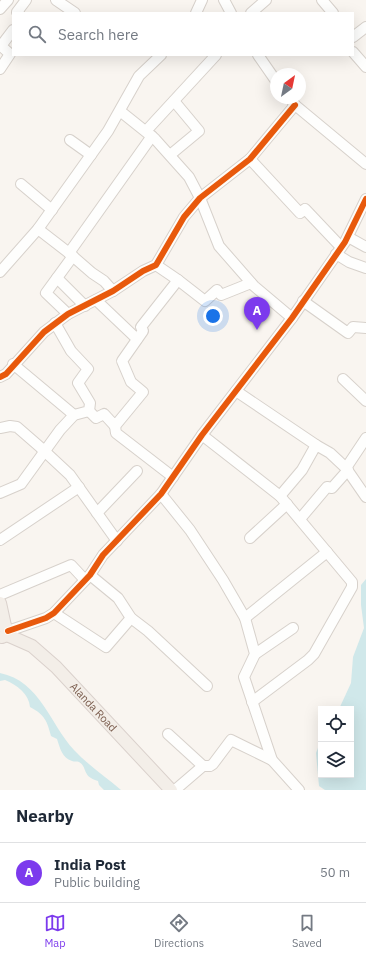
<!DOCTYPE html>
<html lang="en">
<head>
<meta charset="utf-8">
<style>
  :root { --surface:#fff; --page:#f2f2f3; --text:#1f2937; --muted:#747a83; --line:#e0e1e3; --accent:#7c3aed }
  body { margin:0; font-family:"IBM Plex Sans",sans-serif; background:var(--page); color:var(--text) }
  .controls { position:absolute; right:12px; bottom:12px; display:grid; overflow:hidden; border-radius:0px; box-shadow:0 4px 16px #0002 }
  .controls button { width:36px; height:36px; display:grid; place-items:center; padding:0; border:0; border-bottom:1px solid var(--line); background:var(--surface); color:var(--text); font:20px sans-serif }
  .compass { position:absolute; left:270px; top:68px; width:36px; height:36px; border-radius:50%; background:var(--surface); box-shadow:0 4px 16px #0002; rotate:33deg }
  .you { position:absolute; left:213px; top:316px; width:14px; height:14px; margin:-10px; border:3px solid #fff; border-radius:50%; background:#1a73e8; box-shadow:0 0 0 6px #1a73e833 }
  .badge { display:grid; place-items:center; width:26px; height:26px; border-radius:50%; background:var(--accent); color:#fff; font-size:13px; font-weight:700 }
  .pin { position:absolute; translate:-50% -33px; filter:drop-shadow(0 1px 2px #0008) }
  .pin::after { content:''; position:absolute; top:21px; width:14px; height:12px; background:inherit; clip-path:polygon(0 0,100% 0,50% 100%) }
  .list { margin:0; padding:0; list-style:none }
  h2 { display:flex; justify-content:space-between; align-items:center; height:52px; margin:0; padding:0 16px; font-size:17px }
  h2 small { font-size:13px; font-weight:400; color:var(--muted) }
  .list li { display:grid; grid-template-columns:26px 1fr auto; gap:12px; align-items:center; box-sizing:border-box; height:60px; padding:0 16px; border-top:1px solid var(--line) }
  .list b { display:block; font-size:15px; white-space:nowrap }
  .list p { margin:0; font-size:13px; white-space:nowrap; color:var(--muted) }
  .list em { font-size:13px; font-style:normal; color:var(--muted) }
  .icon { flex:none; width:22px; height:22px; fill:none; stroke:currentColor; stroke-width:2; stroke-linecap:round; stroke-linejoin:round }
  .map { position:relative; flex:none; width:366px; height:790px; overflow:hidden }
  .search { position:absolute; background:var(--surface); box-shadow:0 4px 16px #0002; left:12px; right:12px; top:12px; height:44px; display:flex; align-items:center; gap:10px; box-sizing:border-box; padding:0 14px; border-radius:0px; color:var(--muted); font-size:15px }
  .sheet { height:112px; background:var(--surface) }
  nav { display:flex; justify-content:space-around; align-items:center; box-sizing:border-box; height:56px; border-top:1px solid var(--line); background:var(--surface); font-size:11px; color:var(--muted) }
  nav a { display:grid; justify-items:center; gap:2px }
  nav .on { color:var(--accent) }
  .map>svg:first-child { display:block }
  .water { fill:#d0e8ea }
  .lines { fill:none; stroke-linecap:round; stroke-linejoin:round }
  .minor-casing { stroke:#d7d1cb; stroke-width:12 }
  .major-casing { stroke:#dad1cc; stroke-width:14 }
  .minor { stroke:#fefefd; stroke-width:10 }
  .major { stroke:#f3eee8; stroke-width:12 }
  .cycleway-casing { stroke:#fffaf3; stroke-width:8 }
  .cycleway { stroke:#e8590c; stroke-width:6 }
  .labels { text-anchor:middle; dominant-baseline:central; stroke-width:4; stroke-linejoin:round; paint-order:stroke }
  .street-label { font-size:11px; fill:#7a5c4d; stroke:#fffaf3 }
</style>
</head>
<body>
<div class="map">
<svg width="366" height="790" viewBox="0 0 366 790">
  <rect width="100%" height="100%" fill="#f9f5f0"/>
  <g class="water">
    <path d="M366 579V790H325L319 786 316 753 321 740V775H351V709H339L351 683 353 657 364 628 361 605V585Z"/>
    <path d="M0 673C40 681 50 724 74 750 88 765 106 777 121 790H104L99 785 98 781C81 776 88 767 79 762 77 761 74 762 72 761 62 758 60 748 57 739L51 736C47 721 45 715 30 707 29 694 17 685 5 680L0 681Z"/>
  </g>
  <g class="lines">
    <defs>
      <g id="minor">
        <path d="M56 0 75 13"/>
        <path d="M224 0 231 13"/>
        <path d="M322 0 333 13"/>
        <path d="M0 9 8 0"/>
        <path d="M19 13 17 12 26 0"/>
        <path d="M196 13 202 0"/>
        <path d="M251 13 266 0"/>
        <path d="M353 37 366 27"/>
        <path d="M0 45 10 54 0 69"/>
        <path d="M1 46 13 30"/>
        <path d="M353 52 366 67"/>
        <path d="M258 55 276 81"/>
        <path d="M290 98 295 105 366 164"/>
        <path d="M120 111 155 139 189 177 200 198 219 246 254 286 292 318"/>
        <path d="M146 131 216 55"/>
        <path d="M70 140 91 155"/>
        <path d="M170 155 199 131 174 101"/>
        <path d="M250 159 300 213 305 209 341 247"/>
        <path d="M21 184 52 210"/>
        <path d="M38 229 69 253 152 136"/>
        <path d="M348 237 366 247"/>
        <path d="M69 253 92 273 104 281 113 291"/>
        <path d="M336 254 349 262 366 268"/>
        <path d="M0 272 38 229 108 131 139 76 161 55"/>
        <path d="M57 278 85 306"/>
        <path d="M178 280 205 301 217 290 221 295 251 283"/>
        <path d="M96 300 137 339"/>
        <path d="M303 301 348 333 353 327 366 328"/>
        <path d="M68 314 46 293 73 256"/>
        <path d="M13 364 74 415"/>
        <path d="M0 377 6 374 44 332 68 314 113 291 143 271 156 265 184 217 200 198 250 159 295 105"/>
        <path d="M343 379 366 401"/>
        <path d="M236 391 316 445"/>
        <path d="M89 411 96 418 104 414 115 426 143 392 131 382 122 361 143 331 141 327 178 280 156 265"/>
        <path d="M115 426 116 433 173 477"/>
        <path d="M0 428 10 426 17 427 40 447 70 475 117 541"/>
        <path d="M202 435 280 496 352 582V587L314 654 308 660 252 702"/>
        <path d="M366 438 346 468 366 497"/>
        <path d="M0 493 21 484 60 430 74 415 89 411 90 403 78 383 88 369 71 351 55 323"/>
        <path d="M161 494 190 530 223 580 245 618 255 654 244 677 272 760 299 790"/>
        <path d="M280 496 302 470 316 445 330 453 346 468"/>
        <path d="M97 513 137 471"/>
        <path d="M300 519 327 487 332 488 348 470"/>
        <path d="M250 538 287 504"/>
        <path d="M0 540 79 487"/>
        <path d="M90 575 118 598 131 618 148 631 207 686"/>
        <path d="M0 595 71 565 85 580"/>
        <path d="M54 613 106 647 131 618"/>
        <path d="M245 618 327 552"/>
        <path d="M8 631 46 618 54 613 90 575 103 555 161 494 202 435 292 318 345 242 366 199"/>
        <path d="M255 654 293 628"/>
        <path d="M168 734 203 766"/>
        <path d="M175 790 203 766H210L213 764 231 740 272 760"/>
      </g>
      <g id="major">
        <path d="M0 603 5 626"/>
        <path d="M0 625 5 626 8 631 7 635 2 637"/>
        <path id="s1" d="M7 635 32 646 56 667 171 790"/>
      </g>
    </defs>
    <use href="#minor" class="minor-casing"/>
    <use href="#major" class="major-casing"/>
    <use href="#minor" class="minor"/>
    <use href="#major" class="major"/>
    <defs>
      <g id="cycleway">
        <path d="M0 377 6 374 44 332 68 314 113 291 143 271 156 265 184 217 200 198 250 159 295 105"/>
        <path d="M8 631 46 618 54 613 90 575 103 555 161 494 202 435 292 318 345 242 366 199"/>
      </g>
    </defs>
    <use href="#cycleway" class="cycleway-casing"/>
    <use href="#cycleway" class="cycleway"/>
  </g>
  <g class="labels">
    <g class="street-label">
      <text stroke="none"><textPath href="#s1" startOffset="114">Alanda Road</textPath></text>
    </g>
  </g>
</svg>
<div class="controls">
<button><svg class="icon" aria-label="locate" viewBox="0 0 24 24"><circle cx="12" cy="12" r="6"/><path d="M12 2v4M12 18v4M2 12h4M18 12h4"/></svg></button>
<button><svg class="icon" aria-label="layers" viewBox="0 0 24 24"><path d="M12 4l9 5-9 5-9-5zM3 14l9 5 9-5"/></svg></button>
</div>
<svg class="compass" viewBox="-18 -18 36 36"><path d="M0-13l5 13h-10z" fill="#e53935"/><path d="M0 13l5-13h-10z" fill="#747a83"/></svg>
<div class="you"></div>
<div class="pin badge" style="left:257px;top:330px">A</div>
<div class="search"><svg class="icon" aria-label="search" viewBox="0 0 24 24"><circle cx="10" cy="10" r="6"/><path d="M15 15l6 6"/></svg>Search here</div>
</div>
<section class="sheet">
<h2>Nearby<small></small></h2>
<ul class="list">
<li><span class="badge">A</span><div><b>India Post</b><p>Public building</p></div><em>50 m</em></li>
</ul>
</section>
<nav>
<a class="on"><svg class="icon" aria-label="map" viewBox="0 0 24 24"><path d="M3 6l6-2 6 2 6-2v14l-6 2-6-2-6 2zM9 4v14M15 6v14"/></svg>Map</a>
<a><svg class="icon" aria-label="directions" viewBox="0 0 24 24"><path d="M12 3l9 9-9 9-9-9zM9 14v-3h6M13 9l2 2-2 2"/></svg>Directions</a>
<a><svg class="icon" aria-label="saved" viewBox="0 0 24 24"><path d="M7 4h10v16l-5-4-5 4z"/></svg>Saved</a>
</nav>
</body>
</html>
